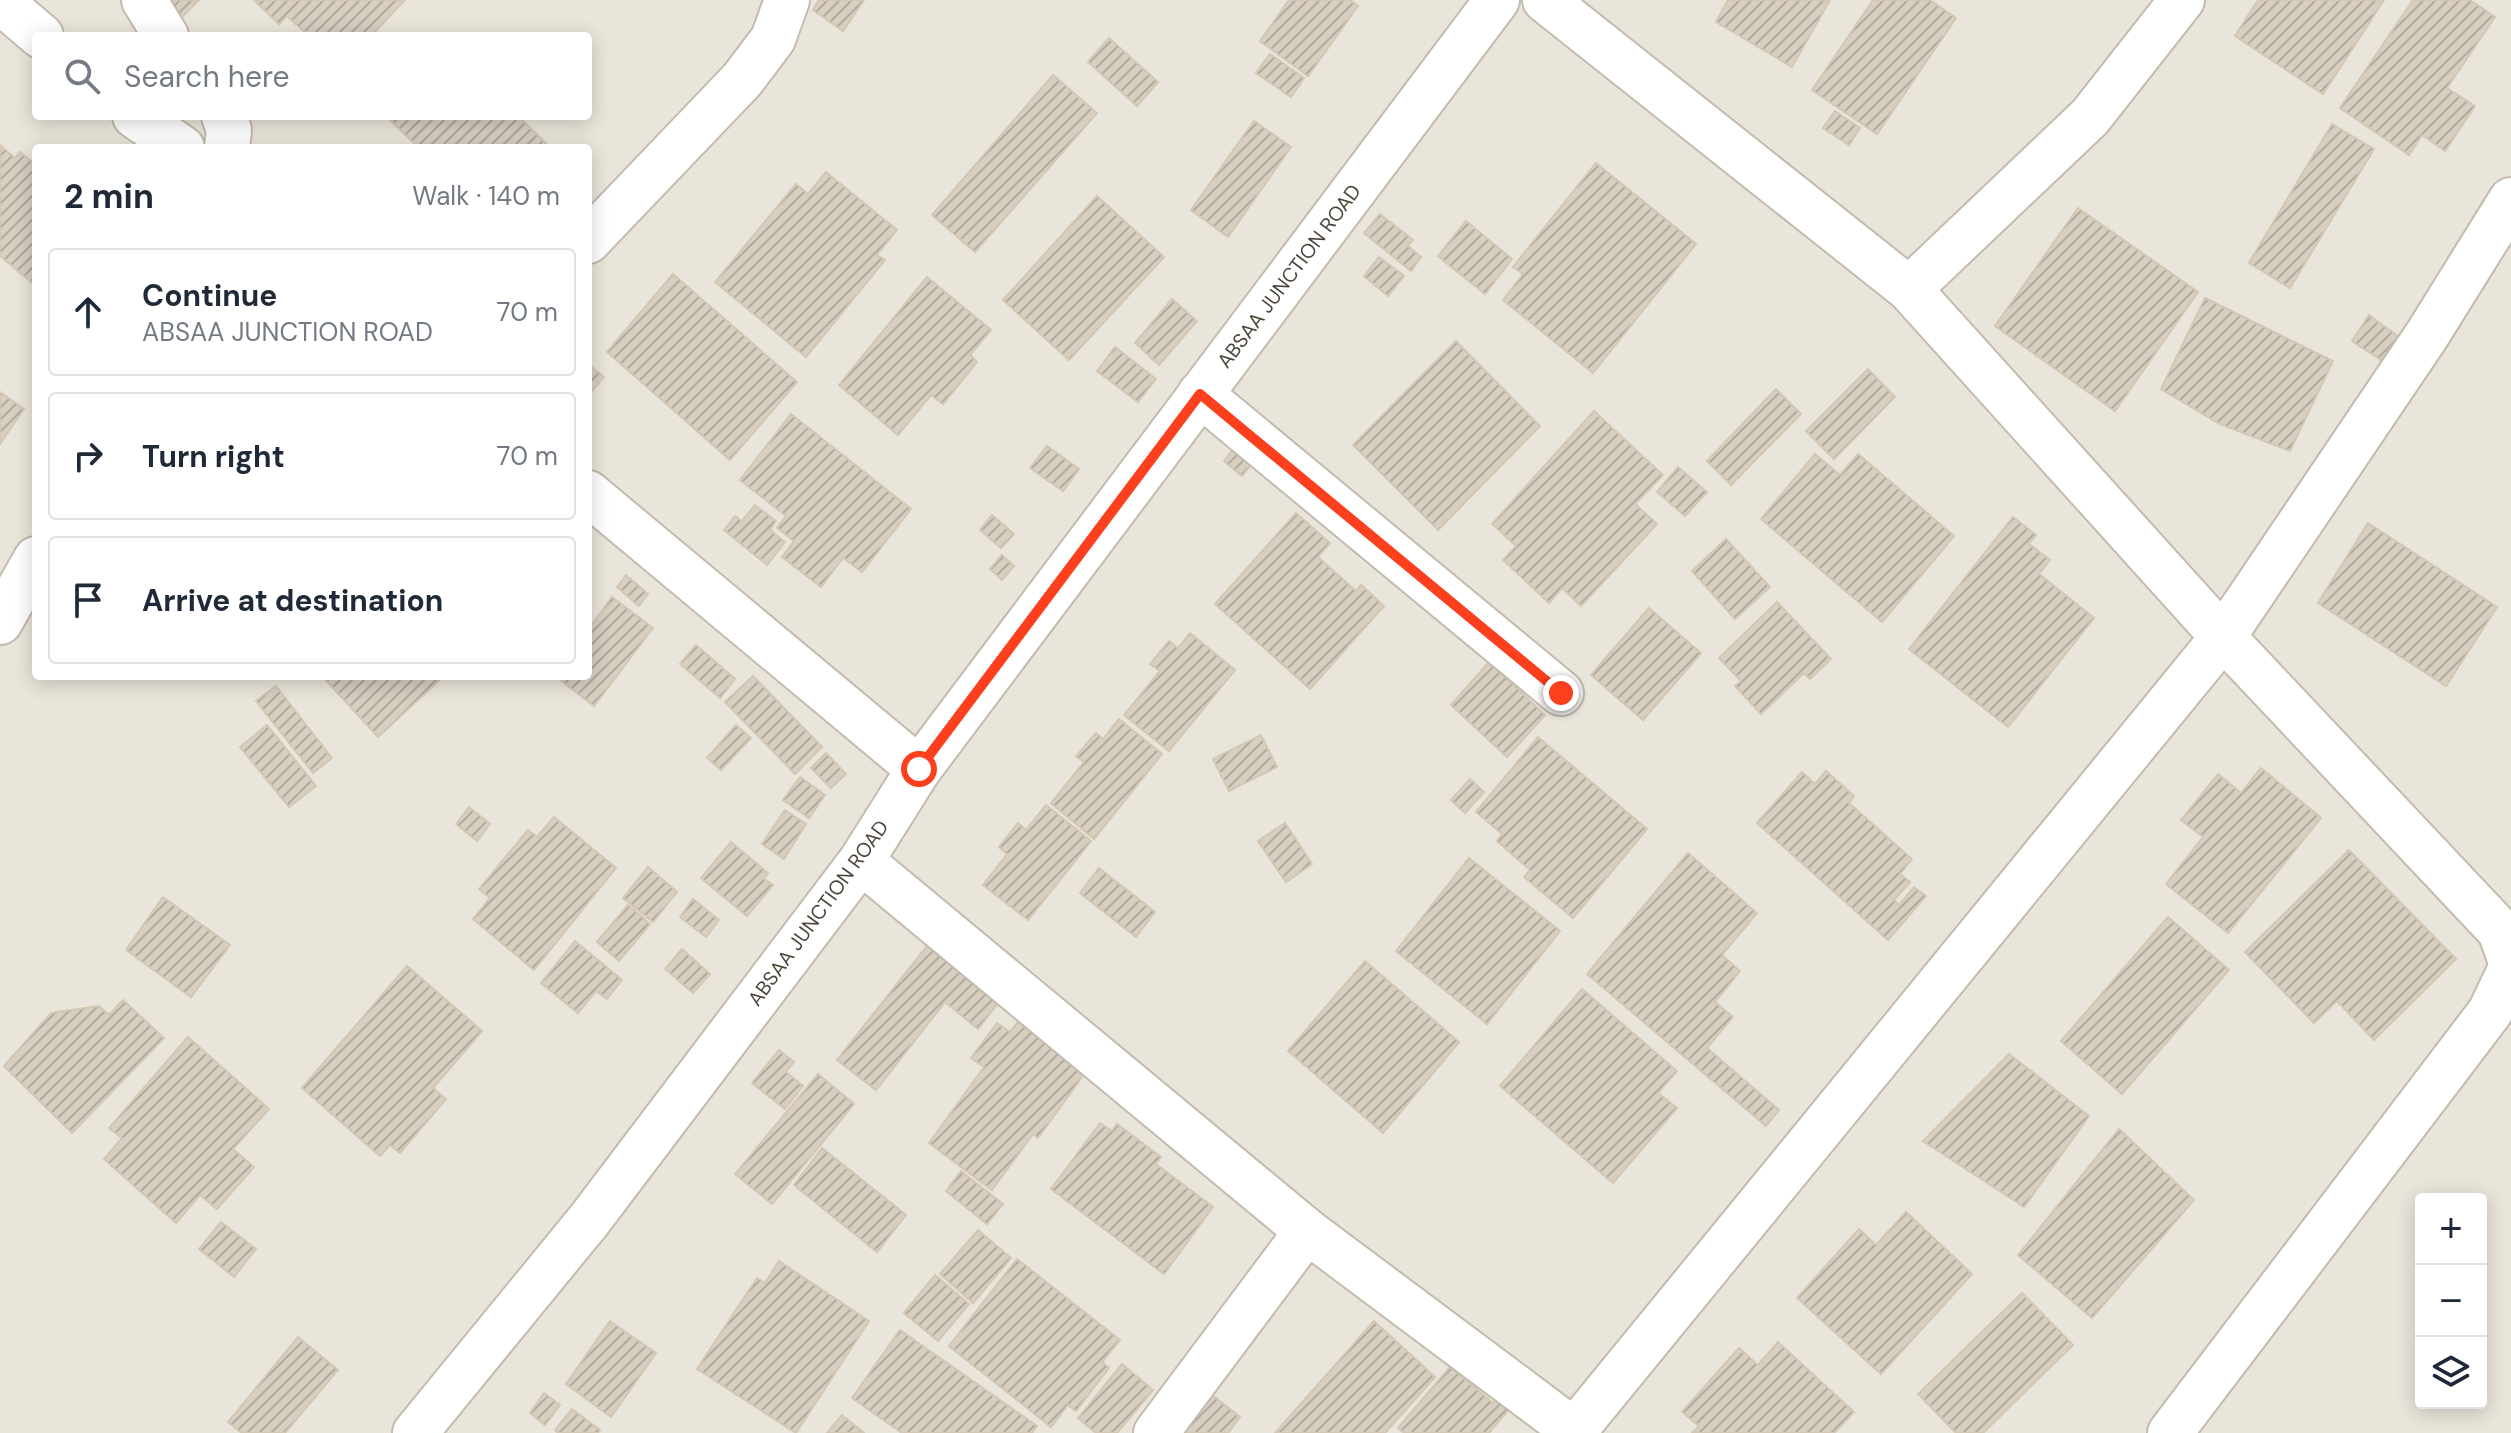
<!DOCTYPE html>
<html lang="en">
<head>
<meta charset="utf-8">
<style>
  :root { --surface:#fff; --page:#f2f2f3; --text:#1f2937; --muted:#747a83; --line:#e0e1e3 }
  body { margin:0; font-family:"DM Sans",sans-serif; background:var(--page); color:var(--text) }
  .controls { position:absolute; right:24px; bottom:24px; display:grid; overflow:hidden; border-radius:8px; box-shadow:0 4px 20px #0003 }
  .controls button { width:72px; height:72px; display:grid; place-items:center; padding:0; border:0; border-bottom:2px solid var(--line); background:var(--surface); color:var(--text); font:40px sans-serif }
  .stop { position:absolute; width:24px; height:24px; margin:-18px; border:6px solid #fc3f1d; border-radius:50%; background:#fff }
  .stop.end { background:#fc3f1d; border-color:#fff; box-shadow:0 2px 8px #0008 }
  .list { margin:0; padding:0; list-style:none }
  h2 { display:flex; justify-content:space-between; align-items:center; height:104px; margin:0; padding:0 32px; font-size:34px }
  h2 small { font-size:26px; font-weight:400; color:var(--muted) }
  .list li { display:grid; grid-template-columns:52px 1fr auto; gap:24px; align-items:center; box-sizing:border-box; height:128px; margin:0 16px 16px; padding:0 16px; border:2px solid var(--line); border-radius:8px }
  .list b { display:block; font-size:30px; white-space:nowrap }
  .list p { margin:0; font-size:26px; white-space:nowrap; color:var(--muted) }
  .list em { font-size:26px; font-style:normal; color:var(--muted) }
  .icon { flex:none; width:44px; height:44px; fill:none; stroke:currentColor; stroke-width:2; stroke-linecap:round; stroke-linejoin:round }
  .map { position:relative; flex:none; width:2511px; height:1433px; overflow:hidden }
  .search { position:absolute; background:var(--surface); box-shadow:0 4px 20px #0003; left:32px; top:32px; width:560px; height:88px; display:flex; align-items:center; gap:20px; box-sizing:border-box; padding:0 28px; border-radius:8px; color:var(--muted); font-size:30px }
  .panel { position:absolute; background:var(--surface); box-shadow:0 4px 20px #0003; left:32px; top:144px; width:560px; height:536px; border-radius:8px }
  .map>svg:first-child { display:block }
  .residential { fill:#eae5da; fill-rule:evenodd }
  .building { fill:url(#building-hatch); stroke:#d3c7b4; stroke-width:2 }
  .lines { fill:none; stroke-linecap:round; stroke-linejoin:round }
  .minor-casing { stroke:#c2bbae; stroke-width:48 }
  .minor { stroke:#fff; stroke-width:44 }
  .route { stroke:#fc3f1d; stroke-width:10 }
  .labels { text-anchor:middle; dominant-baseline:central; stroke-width:6; stroke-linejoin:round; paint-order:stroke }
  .street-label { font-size:20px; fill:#4b4439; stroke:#fff }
</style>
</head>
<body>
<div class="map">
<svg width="2511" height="1433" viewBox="0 0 2511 1433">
  <defs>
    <pattern id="building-hatch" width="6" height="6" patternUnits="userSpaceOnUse" patternTransform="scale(2)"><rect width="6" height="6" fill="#d8cfc1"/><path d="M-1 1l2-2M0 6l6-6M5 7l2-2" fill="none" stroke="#b1aa9e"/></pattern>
  </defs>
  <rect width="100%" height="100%" fill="#f6f3ec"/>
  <path class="residential" d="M0 0H2511V1433H0ZM36 36H588V116H36ZM36 148H588V676H36ZM2421 1199H2481V1403H2421Z"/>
  <g class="building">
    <path d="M160 0H199L180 19Z"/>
    <path d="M254 0H405L371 36H309L287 16 279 24Z"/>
    <path d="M819 0H864L843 31 813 10Z"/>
    <path d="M1289 0H1350L1358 6 1308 76 1260 41Z"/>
    <path d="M1728 0H1830L1792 67 1716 22Z"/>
    <path d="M1873 0H1930L1956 18 1877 134 1812 90Z"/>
    <path d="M2258 0H2384L2323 94 2235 36Z"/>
    <path d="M2413 0H2470L2495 17 2447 88 2475 106 2445 151 2422 135 2409 155 2340 108Z"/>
    <path d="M1109 38 1158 82 1137 106 1088 62Z"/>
    <path d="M1270 54 1304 78 1291 97 1256 73Z"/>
    <path d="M1053 75 1097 113 975 252 932 215Z"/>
    <path d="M1835 111 1860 128 1849 145 1823 128Z"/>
    <path d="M394 116H518L551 148H419L390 120Z"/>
    <path d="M1254 121 1291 147 1228 237 1191 210Z"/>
    <path d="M2332 124 2374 149 2290 288 2249 263Z"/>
    <path d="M0 145 15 158 20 152 36 165V286L0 256Z"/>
    <path d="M1596 163 1696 244 1593 373 1503 300 1523 274 1513 267Z"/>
    <path d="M826 172 897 230 877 255 885 260 806 357 715 282 796 184 808 194Z"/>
    <path d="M1097 196 1164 257 1069 360 1003 300Z"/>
    <path d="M2078 208 2198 292 2115 411 1995 326Z"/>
    <path d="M1380 214 1413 240 1408 246 1421 257 1411 271 1364 233Z"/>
    <path d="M1466 221 1512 259 1485 294 1438 256Z"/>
    <path d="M1379 257 1404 276 1388 296 1364 276Z"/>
    <path d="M673 274 797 382 730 460 607 352Z"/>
    <path d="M927 277 991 330 970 355 977 362 943 404 931 395 898 435 839 385Z"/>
    <path d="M2205 298 2333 361 2290 451 2220 424 2161 389Z"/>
    <path d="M1172 299 1197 321 1159 365 1135 343Z"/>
    <path d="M2369 315 2403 340 2387 364 2352 341Z"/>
    <path d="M1456 341 1540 426 1438 530 1353 445Z"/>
    <path d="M1115 347 1156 379 1138 402 1097 371Z"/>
    <path d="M588 364 604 377 588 396Z"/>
    <path d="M1868 369 1895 397 1834 459 1806 431Z"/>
    <path d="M1776 389 1801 414 1731 485 1707 461Z"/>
    <path d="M0 392 24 409 0 444Z"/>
    <path d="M1594 411 1663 475 1635 504 1657 524 1581 606 1562 588 1549 603 1503 560 1516 546 1492 524Z"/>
    <path d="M791 414 911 509 862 572 843 558 821 587 782 557 794 541 777 528 786 516 740 480Z"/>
    <path d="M1237 444 1255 459 1242 476 1224 461Z"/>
    <path d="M1047 446 1079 469 1063 491 1030 468Z"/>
    <path d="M1815 454 1840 475 1858 454 1954 536 1882 622 1761 519Z"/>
    <path d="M1678 467 1707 492 1685 516 1657 492Z"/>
    <path d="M755 505 776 521 770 530 785 542 767 565 724 530 735 516 742 521Z"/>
    <path d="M1296 513 1330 543 1318 557 1356 591 1361 585 1384 606 1310 689 1215 604Z"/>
    <path d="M992 515 1014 534 1001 548 980 530Z"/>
    <path d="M2013 517 2036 535 2029 544 2050 560 2039 574 2094 618 2008 727 1909 649Z"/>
    <path d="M2368 523 2497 607 2446 686 2318 603Z"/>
    <path d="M1726 539 1770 587 1735 619 1692 571Z"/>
    <path d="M1002 555 1014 566 1002 580 990 569Z"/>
    <path d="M626 575 648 594 639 606 617 587Z"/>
    <path d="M612 597 653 628 594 706 555 676H588V630Z"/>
    <path d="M1777 602 1831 659 1810 679 1804 673 1761 714 1735 686 1741 681 1719 658Z"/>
    <path d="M1649 608 1701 653 1643 720 1591 675Z"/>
    <path d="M1190 633 1235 670 1169 751 1124 715 1160 671 1150 664 1169 641 1178 648Z"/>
    <path d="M696 645 735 679 720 698 680 664Z"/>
    <path d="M1489 662 1545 715 1507 757 1451 705Z"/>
    <path d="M322 676H444L378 737Z"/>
    <path d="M753 676 822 747 795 774 725 702Z"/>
    <path d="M276 686 332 758 313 773 256 701Z"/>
    <path d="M1119 719 1162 754 1094 839 1051 803 1084 762 1076 756 1096 733 1103 739Z"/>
    <path d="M267 725 316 786 289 807 240 747Z"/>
    <path d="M736 725 751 738 721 770 707 758Z"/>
    <path d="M1261 735 1277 767 1229 791 1213 759Z"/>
    <path d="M1538 737 1647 829 1573 918 1524 877 1530 870 1497 841 1502 834 1476 812Z"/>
    <path d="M826 753 846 774 831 788 811 768Z"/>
    <path d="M2261 768 2321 818 2228 933 2166 884 2203 837 2181 820 2218 774 2241 793Z"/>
    <path d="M1826 771 1854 796 1849 803 1912 859 1900 874 1910 882 1894 900 1899 905 1914 887 1926 896 1888 940 1757 823 1802 772 1815 784Z"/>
    <path d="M800 777 825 795 809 818 783 800Z"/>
    <path d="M1470 779 1484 792 1465 813 1451 800Z"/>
    <path d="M1046 805 1091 841 1028 920 983 885 1007 854 999 847 1018 823 1026 830Z"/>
    <path d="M469 807 490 824 477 841 456 824Z"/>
    <path d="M785 810 806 824 784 859 762 844Z"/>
    <path d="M554 817 616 868 534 970 473 919 490 898 479 889 528 830 537 837Z"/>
    <path d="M1285 823 1312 864 1286 882 1258 841Z"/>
    <path d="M731 842 768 873 764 879 773 885 747 916 701 878Z"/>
    <path d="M2349 850 2456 959 2374 1040 2337 1001 2314 1023 2245 952Z"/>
    <path d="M1688 853 1757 913 1722 955 1740 971 1715 1002 1733 1017 1707 1048 1779 1110 1766 1126 1587 974Z"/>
    <path d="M1469 858 1560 931 1487 1024 1396 951Z"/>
    <path d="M648 867 677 892 653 922 623 898Z"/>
    <path d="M1099 868 1155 912 1136 937 1080 893Z"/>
    <path d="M163 897 230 945 191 997 126 950Z"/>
    <path d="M693 899 719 920 706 937 680 917Z"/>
    <path d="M628 905 650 924 619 961 597 942Z"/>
    <path d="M2168 917 2229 970 2122 1094 2061 1041Z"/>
    <path d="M575 941 622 980 607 999 596 991 578 1013 541 983Z"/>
    <path d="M930 942 1010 988 978 1029 945 1002 876 1090 837 1060Z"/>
    <path d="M682 949 710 974 693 993 665 969Z"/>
    <path d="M1365 961 1459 1042 1383 1133 1288 1051Z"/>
    <path d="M407 966 482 1031 433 1088 446 1099 400 1153 390 1145 380 1156 302 1088Z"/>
    <path d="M1582 989 1677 1071 1658 1093 1677 1108 1613 1183 1500 1086Z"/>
    <path d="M123 1000 164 1038 72 1133 4 1066 51 1013 99 1006 109 1015Z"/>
    <path d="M1022 1016 1090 1066 1038 1138 1033 1134 992 1190 929 1143 984 1067 971 1058 997 1023 1010 1032Z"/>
    <path d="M188 1037 269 1109 233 1149 254 1167 217 1209 200 1195 176 1223 104 1159 122 1138 109 1128Z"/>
    <path d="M779 1050 794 1062 786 1072 803 1086 785 1109 752 1083Z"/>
    <path d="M2009 1054 2089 1116 2024 1207 1923 1141Z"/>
    <path d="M818 1074 854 1104 772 1204 735 1174Z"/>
    <path d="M1100 1123 1112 1131 1117 1124 1161 1157 1156 1164 1213 1207 1164 1274 1051 1189Z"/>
    <path d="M2119 1129 2194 1200 2092 1318 2018 1255Z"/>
    <path d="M822 1148 906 1215 877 1252 794 1185Z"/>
    <path d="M961 1171 1003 1204 987 1224 946 1191Z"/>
    <path d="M1906 1212 1972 1274 1881 1374 1797 1298 1859 1229 1876 1245Z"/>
    <path d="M221 1222 256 1249 234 1277 199 1249Z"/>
    <path d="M978 1230 1011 1258 973 1303 940 1274Z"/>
    <path d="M1017 1259 1120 1340 1102 1362 1109 1368 1076 1411 1068 1405 1051 1427 949 1346Z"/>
    <path d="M779 1261 869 1321 796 1433 697 1369 757 1278 765 1283Z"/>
    <path d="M935 1275 969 1304 938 1341 904 1313Z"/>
    <path d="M2022 1293 2073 1345 1983 1433H1956L1918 1394Z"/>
    <path d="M610 1321 656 1353 611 1417 566 1384Z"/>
    <path d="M1374 1321 1435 1377 1385 1433H1275Z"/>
    <path d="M900 1330 1037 1426 1032 1433H902L852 1398Z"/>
    <path d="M298 1337 338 1370 285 1433H242L228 1422Z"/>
    <path d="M1778 1342 1854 1412 1834 1433H1692L1699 1426 1682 1412 1739 1348 1758 1365Z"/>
    <path d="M1122 1364 1153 1390 1117 1433H1096L1078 1418Z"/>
    <path d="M1450 1367 1493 1403 1498 1398 1510 1408 1489 1433H1404L1398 1428Z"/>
    <path d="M544 1393 560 1405 545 1425 530 1413Z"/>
    <path d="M1211 1394 1240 1417 1228 1433H1180Z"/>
    <path d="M572 1409 600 1430 598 1433H558L555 1430Z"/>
    <path d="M842 1415 864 1433H827Z"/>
  </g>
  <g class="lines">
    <defs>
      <g id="minor">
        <path d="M144 0 166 36"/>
        <path d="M1545 0 1909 289 2223 637 2500 931 2511 962"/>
        <path d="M0 1 41 36"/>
        <path d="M135 116 182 148"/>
        <path d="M224 116 229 130 227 148"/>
        <path d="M588 241 742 80 773 39 787 0"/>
        <path d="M1909 289 2090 117 2182 0"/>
        <path d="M1200 394 1561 693"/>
        <path d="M588 493 919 769"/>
        <path d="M0 622 36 559"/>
        <path d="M861 861 1307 1231 1577 1433"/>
        <path d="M1574 1431 2223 637 2427 335 2511 200"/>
        <path d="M415 1433 590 1219 861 861 919 769 1497 0"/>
        <path d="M1156 1433 1307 1231"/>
        <path d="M2170 1433 2490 1012 2511 968"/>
      </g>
    </defs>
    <use href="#minor" class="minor-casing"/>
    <use href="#minor" class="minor"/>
  </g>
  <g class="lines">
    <path class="route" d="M919 769 1200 394 1561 693"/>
  </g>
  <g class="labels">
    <g class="street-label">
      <text transform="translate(1289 276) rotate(-53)">ABSAA JUNCTION ROAD</text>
      <text transform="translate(818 913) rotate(-54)">ABSAA JUNCTION ROAD</text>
    </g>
  </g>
</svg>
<div class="controls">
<button>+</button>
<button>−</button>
<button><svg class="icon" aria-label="layers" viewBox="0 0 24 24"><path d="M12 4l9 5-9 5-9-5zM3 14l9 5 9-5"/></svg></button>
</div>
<div class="stop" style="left:919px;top:769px"></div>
<div class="stop end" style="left:1561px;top:693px"></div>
<div class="search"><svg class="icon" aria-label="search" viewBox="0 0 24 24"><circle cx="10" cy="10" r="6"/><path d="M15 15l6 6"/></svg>Search here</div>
<section class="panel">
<h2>2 min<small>Walk · 140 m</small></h2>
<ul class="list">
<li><svg class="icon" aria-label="ahead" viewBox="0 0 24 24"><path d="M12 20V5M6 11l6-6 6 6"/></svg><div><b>Continue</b><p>ABSAA JUNCTION ROAD</p></div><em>70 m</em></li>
<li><svg class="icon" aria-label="right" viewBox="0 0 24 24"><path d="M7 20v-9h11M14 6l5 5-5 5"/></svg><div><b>Turn right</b></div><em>70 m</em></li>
<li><svg class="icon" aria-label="arrive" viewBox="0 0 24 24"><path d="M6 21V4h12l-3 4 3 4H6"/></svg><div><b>Arrive at destination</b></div></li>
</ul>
</section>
</div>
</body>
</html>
